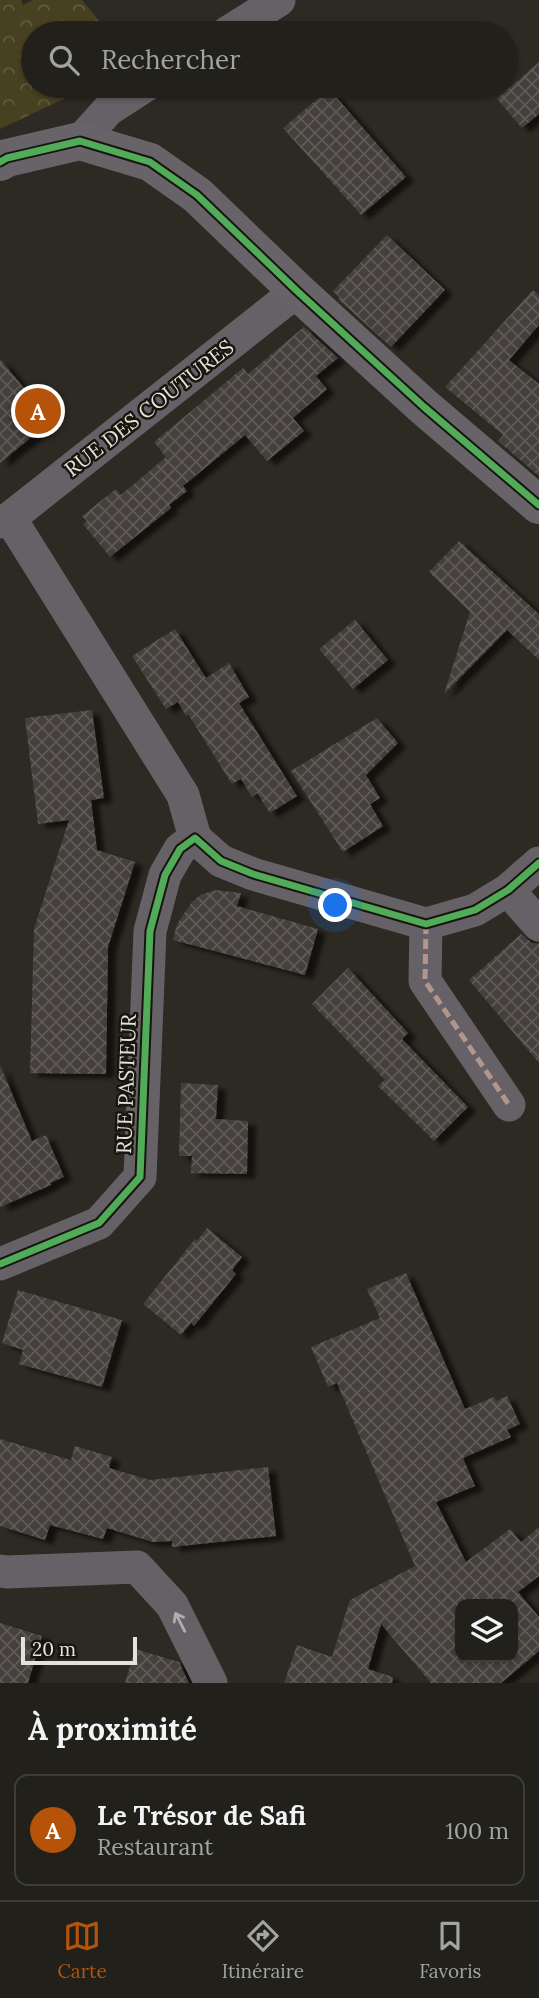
<!DOCTYPE html>
<html lang="fr">
<head>
<meta charset="utf-8">
<style>
  :root { --surface:#21201a; --page:#2d2d27; --text:#f1f3f6; --muted:#a2a3a2; --line:#3e3e39; --accent:#b45309 }
  body { margin:0; font-family:Lora,serif; background:var(--page); color:var(--text) }
  .controls { position:absolute; right:21px; bottom:21px; display:grid; overflow:hidden; border-radius:14px; box-shadow:0 2px 5px #0004 }
  .controls button { width:63px; height:63px; display:grid; place-items:center; padding:0; border:0; border-bottom:2px solid var(--line); background:var(--surface); color:var(--text); font:35px sans-serif }
  .scale { position:absolute; left:21px; bottom:18px; width:116px; box-sizing:border-box; padding-left:7px; border:4px solid #e4e2d9; border-top:0; font-size:19px; line-height:24px; white-space:nowrap; color:#e4e2d9; -webkit-text-stroke:5px #16150e; paint-order:stroke }
  .you { position:absolute; left:336px; top:906px; width:24px; height:24px; margin:-18px; border:5px solid #fff; border-radius:50%; background:#1a73e8; box-shadow:0 0 0 10px #1a73e833 }
  .badge { display:grid; place-items:center; width:46px; height:46px; border-radius:50%; background:var(--accent); color:#fff; font-size:23px; font-weight:700 }
  .pin { position:absolute; translate:-50% -50%; border:4px solid #fff; box-shadow:0 2px 7px #0006 }
  .list { margin:0; padding:0; list-style:none }
  h2 { display:flex; justify-content:space-between; align-items:center; height:91px; margin:0; padding:0 28px; font-size:30px }
  h2 small { font-size:23px; font-weight:400; color:var(--muted) }
  .list li { display:grid; grid-template-columns:46px 1fr auto; gap:21px; align-items:center; box-sizing:border-box; height:112px; margin:0 14px 14px; padding:0 14px; border:2px solid var(--line); border-radius:14px }
  .list b { display:block; font-size:26px; white-space:nowrap }
  .list p { margin:0; font-size:23px; white-space:nowrap; color:var(--muted) }
  .list em { font-size:23px; font-style:normal; color:var(--muted) }
  .icon { flex:none; width:38px; height:38px; fill:none; stroke:currentColor; stroke-width:2; stroke-linecap:round; stroke-linejoin:round }
  .map { position:relative; flex:none; width:539px; height:1683px; overflow:hidden }
  .search { position:absolute; background:var(--surface); box-shadow:0 2px 5px #0004; left:21px; right:21px; top:21px; height:77px; display:flex; align-items:center; gap:18px; box-sizing:border-box; padding:0 24px; border-radius:38px; color:var(--muted); font-size:26px }
  .sheet { height:217px; background:var(--surface) }
  nav { display:flex; justify-content:space-around; align-items:center; box-sizing:border-box; height:98px; border-top:2px solid var(--line); background:var(--surface); font-size:19px; color:var(--muted) }
  nav a { display:grid; justify-items:center; gap:4px }
  nav .on { color:var(--accent) }
  .map>svg:first-child { display:block }
  .park { fill:url(#park-crowns) }
  .building { fill:url(#building-cross-hatch); fill-rule:evenodd; filter:url(#shadow) }
  .lines { fill:none; stroke-linecap:round; stroke-linejoin:round }
  .street { stroke:#666166; stroke-width:33 }
  .secondary { stroke:#686368; stroke-width:38 }
  .quiet { stroke:#b2968c; stroke-width:5; stroke-dasharray:10 5; stroke-linecap:butt }
  .cycleway-casing { stroke:#16150e; stroke-width:11 }
  .cycleway { stroke:#51ab58; stroke-width:7 }
  .oneway { stroke:#b2aeab }
  .labels { text-anchor:middle; dominant-baseline:central; stroke-width:5; stroke-linejoin:round; paint-order:stroke }
  .street-label { font-size:21px; fill:#e4e2d9; stroke:#16150e }
</style>
</head>
<body>
<div class="map">
<svg width="539" height="1683" viewBox="0 0 539 1683">
  <defs>
    <pattern id="park-crowns" width="20" height="18" patternUnits="userSpaceOnUse" patternTransform="scale(1.75)"><rect width="20" height="18" fill="#474021"/><path d="M2 6a3 3 0 1 1 6 0M12 15a3 3 0 1 1 6 0" fill="none" stroke="#615b41"/></pattern>
    <pattern id="building-cross-hatch" width="8" height="8" patternUnits="userSpaceOnUse" patternTransform="scale(1.75)"><rect width="8" height="8" fill="#44403c"/><path d="M0 0l8 8M0 8l8-8" fill="none" stroke="#5f5b58"/></pattern>
    <filter id="shadow"><feDropShadow dx="8" dy="4.5" stdDeviation="2" flood-color="#0009"/></filter>
  </defs>
  <rect width="100%" height="100%" fill="#2c2a22"/>
  <path class="park" d="M0 0H21L23 5 33 0H82L109 33H33V86H91L0 129Z"/>
  <g class="building">
    <path d="M539 62V114L522 128 497 99Z"/>
    <path d="M329 89 406 177 361 215 283 128Z"/>
    <path d="M387 235 445 290 391 347 338 299 340 298 333 291Z"/>
    <path d="M533 290 539 295V325L509 360 539 384V476L498 441 503 435 445 387Z"/>
    <path d="M304 327 338 358 316 376 327 389 293 418 304 431 267 461 245 435 183 486 187 491 169 505 171 508 110 557 83 524 87 521 82 516 116 489 121 495 166 457 154 442 243 368 248 374Z"/>
    <path d="M0 359 51 421 0 463Z"/>
    <path d="M459 541 539 614V660L507 630 444 694 470 612 429 572Z"/>
    <path d="M355 620 388 660 353 689 319 649Z"/>
    <path d="M175 629 206 678 229 663 249 697 239 703 297 796 270 813 257 793 252 797 241 779 232 784 188 714 186 716 178 702 166 709 132 656Z"/>
    <path d="M92 710 104 798 91 800 97 850 135 862 108 947 106 1074 30 1073 34 929 69 820 38 824 25 718Z"/>
    <path d="M377 718 398 743 366 775 380 798 370 804 383 826 343 852 291 771Z"/>
    <path d="M216 890 241 893 237 906 318 929 305 975 173 940 177 924 192 902 200 895Z"/>
    <path d="M521 934 532 943 539 944V1063L469 980Z"/>
    <path d="M348 968 408 1033 402 1039 468 1107 434 1141 378 1086 385 1080 312 1004Z"/>
    <path d="M0 1065 32 1141 46 1135 64 1177 50 1183 51 1185 0 1207Z"/>
    <path d="M181 1083 218 1085 216 1119 248 1121 247 1174 191 1173 192 1156H179Z"/>
    <path d="M207 1228 242 1257 232 1270 236 1274 194 1326 191 1323 181 1335 143 1304 195 1239 197 1241Z"/>
    <path d="M406 1273 465 1409 494 1397 496 1401 507 1396 520 1424 507 1430 511 1437 463 1458 475 1486 436 1502 466 1562 510 1529 521 1542 539 1527V1576L518 1592 539 1617V1651L501 1683H431L381 1624 368 1669 393 1677 392 1683H284L297 1645 332 1657 350 1600 415 1566 337 1383 328 1387 311 1347 380 1318 367 1289ZM460 1604H513V1657H460Z"/>
    <path d="M18 1290 122 1320 102 1387 19 1364 23 1350 2 1343Z"/>
    <path d="M0 1439 71 1460 75 1446 112 1457 109 1468 150 1480 268 1467 276 1536 172 1547V1541L153 1542 107 1528 103 1539 50 1525 45 1540 0 1526Z"/>
    <path d="M0 1623 42 1636 28 1683H0Z"/>
    <path d="M135 1649 179 1662 189 1683H125Z"/>
  </g>
  <g class="lines">
    <g class="street">
      <path d="M227 33 279 0"/>
      <path d="M80 141 108 110 145 86"/>
      <path d="M10 518 183 795 195 838"/>
      <path d="M0 522 10 518 297 291"/>
      <path d="M195 838 221 861 253 874 426 924 475 910 508 890 539 863"/>
      <path d="M508 890 539 925"/>
      <path d="M426 924 425 981 509 1105"/>
      <path d="M0 1264 99 1223 140 1177 150 931 165 875 180 849 195 838"/>
      <path d="M0 1571 7 1572 137 1567 172 1605 211 1683"/>
    </g>
    <path class="secondary" d="M0 162 7 158 80 141 150 162 197 195 297 291 424 407 539 505"/>
    <path class="quiet" d="M426 924 425 981 509 1105"/>
    <defs>
      <g id="cycleway">
        <path d="M0 162 7 158 80 141 150 162 197 195 297 291 424 407 539 505"/>
        <path d="M0 1264 99 1223 140 1177 150 931 165 875 180 849 195 838 221 861 253 874 426 924 475 910 508 890 539 863"/>
      </g>
    </defs>
    <use href="#cycleway" class="cycleway-casing"/>
    <use href="#cycleway" class="cycleway"/>
  </g>
  <defs><path id="oneway-shaft" d="M-6 0H5M1.5-3L5.5 0L1.5 3" fill="none" stroke-width="1.6" stroke-linecap="round" stroke-linejoin="round" transform="scale(1.75)"/></defs>
  <use class="oneway" href="#oneway-shaft" transform="translate(180 1622) rotate(-117)"/>
  <g class="labels">
    <g class="street-label">
      <text transform="translate(149 408) rotate(-38)">RUE DES COUTURES</text>
      <text transform="translate(126 1084) rotate(-88)">RUE PASTEUR</text>
    </g>
  </g>
</svg>
<div class="controls">
<button><svg class="icon" aria-label="layers" viewBox="0 0 24 24"><path d="M12 4l9 5-9 5-9-5zM3 14l9 5 9-5"/></svg></button>
</div>
<div class="scale">20 m</div>
<div class="you"></div>
<div class="pin badge" style="left:38px;top:411px">A</div>
<div class="search"><svg class="icon" aria-label="search" viewBox="0 0 24 24"><circle cx="10" cy="10" r="6"/><path d="M15 15l6 6"/></svg>Rechercher</div>
</div>
<section class="sheet">
<h2>À proximité<small></small></h2>
<ul class="list">
<li><span class="badge">A</span><div><b>Le Trésor de Safi</b><p>Restaurant</p></div><em>100 m</em></li>
</ul>
</section>
<nav>
<a class="on"><svg class="icon" aria-label="map" viewBox="0 0 24 24"><path d="M3 6l6-2 6 2 6-2v14l-6 2-6-2-6 2zM9 4v14M15 6v14"/></svg>Carte</a>
<a><svg class="icon" aria-label="directions" viewBox="0 0 24 24"><path d="M12 3l9 9-9 9-9-9zM9 14v-3h6M13 9l2 2-2 2"/></svg>Itinéraire</a>
<a><svg class="icon" aria-label="saved" viewBox="0 0 24 24"><path d="M7 4h10v16l-5-4-5 4z"/></svg>Favoris</a>
</nav>
</body>
</html>
